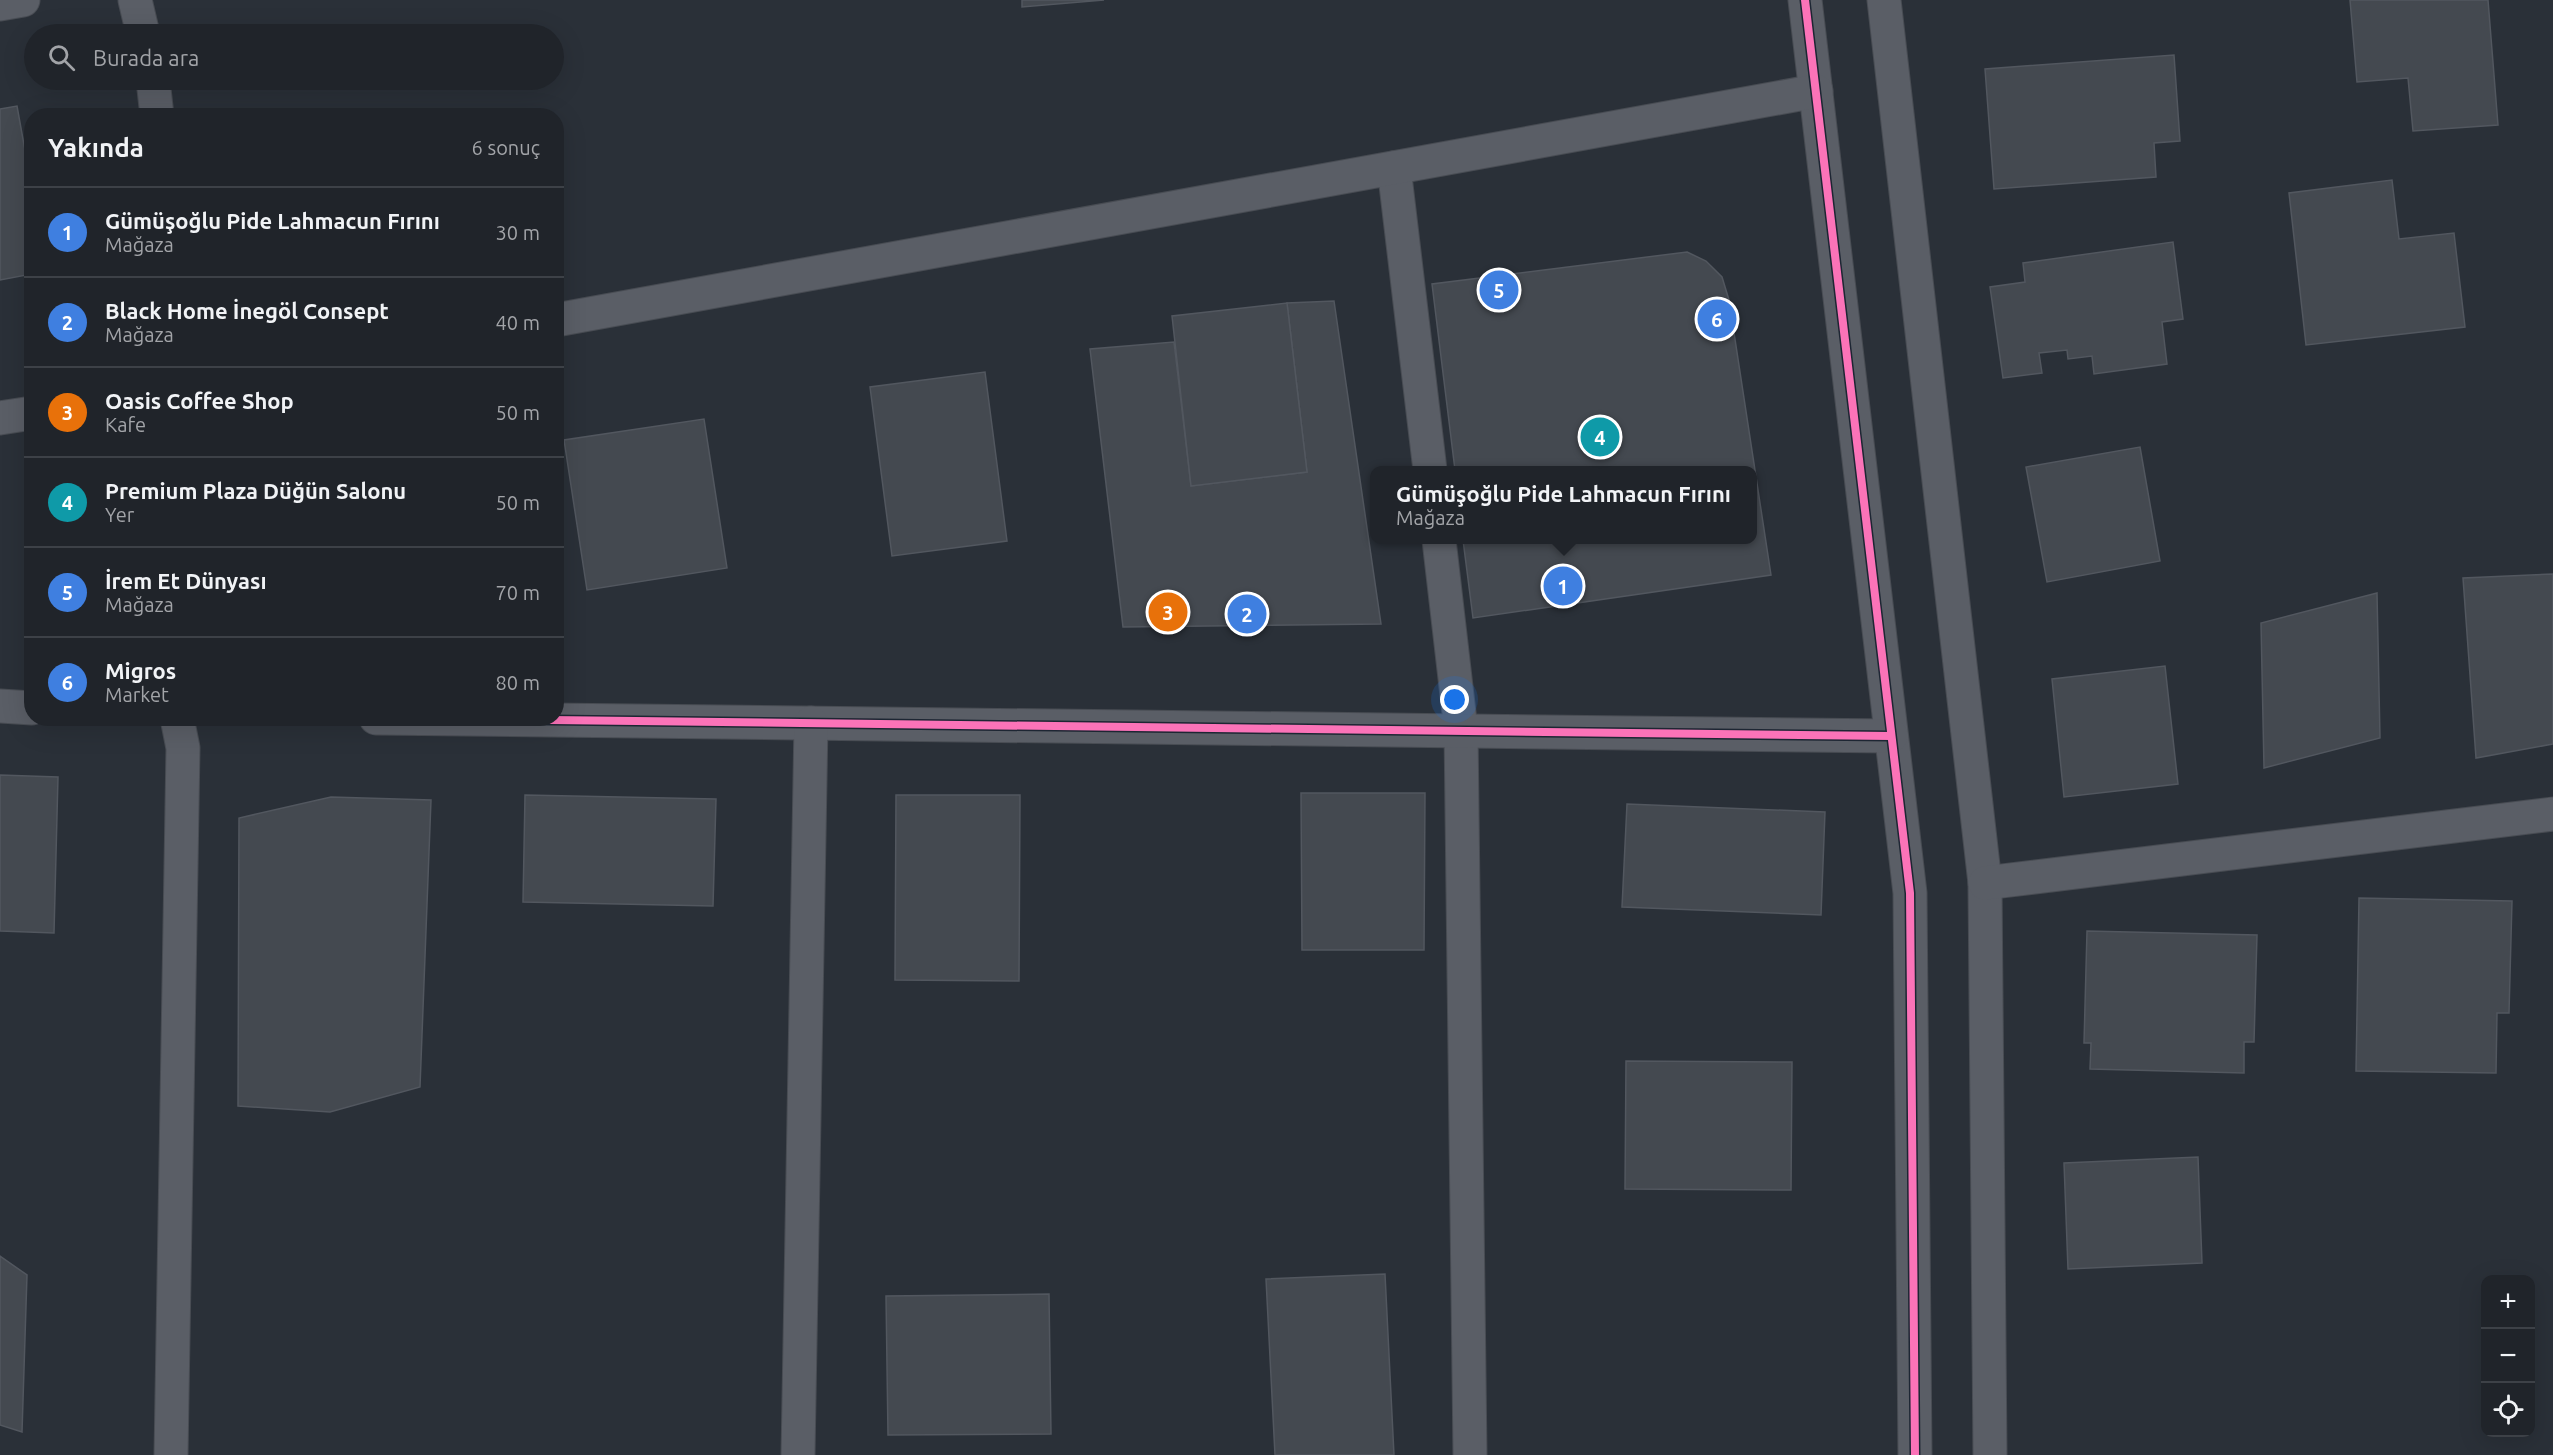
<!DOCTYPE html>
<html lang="tr">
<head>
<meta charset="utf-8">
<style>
  :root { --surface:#20242a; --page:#282c32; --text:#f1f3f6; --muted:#a2a4a8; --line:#3d4147; --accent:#848b96 }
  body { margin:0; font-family:Ubuntu,sans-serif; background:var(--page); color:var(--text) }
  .controls { position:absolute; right:18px; bottom:18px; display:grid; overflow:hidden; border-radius:12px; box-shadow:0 6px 24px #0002 }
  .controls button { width:54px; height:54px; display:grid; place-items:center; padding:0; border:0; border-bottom:2px solid var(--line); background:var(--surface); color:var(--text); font:30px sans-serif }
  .you { position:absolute; left:1455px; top:700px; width:21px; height:21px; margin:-15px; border:4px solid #fff; border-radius:50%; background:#1a73e8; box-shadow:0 0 0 9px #1a73e833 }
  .badge { display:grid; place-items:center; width:39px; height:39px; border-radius:50%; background:var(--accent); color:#fff; font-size:20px; font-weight:700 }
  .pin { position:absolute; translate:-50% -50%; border:3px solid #fff; box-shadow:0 2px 6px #0006 }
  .popup { position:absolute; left:1370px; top:466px; width:387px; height:78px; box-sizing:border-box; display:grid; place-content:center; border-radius:12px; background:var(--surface); filter:drop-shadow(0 2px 4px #0005); font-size:20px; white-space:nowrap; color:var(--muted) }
  .popup b { font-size:22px; color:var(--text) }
  .popup::after { content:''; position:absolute; left:50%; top:100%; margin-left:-12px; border:12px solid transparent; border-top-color:var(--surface) }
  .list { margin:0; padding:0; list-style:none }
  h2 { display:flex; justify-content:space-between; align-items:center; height:78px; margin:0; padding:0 24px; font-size:26px }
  h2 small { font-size:20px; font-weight:400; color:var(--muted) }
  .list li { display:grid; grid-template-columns:39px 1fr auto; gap:18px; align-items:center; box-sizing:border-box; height:90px; padding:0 24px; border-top:2px solid var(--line) }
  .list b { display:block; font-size:22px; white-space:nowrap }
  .list p { margin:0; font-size:20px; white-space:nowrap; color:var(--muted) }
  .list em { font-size:20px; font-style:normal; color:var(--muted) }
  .icon { flex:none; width:33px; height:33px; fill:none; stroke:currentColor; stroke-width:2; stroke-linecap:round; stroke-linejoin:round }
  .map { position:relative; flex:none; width:2553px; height:1455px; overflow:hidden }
  .search { position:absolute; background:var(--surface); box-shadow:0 6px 24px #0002; left:24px; top:24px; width:540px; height:66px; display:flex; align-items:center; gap:15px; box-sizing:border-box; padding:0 21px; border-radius:33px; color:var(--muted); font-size:22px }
  .panel { position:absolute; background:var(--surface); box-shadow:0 6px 24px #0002; left:24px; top:108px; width:540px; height:618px; border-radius:24px }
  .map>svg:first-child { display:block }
  .building { fill:#444950; stroke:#52575f; stroke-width:1.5 }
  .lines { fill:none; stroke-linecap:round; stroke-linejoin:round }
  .minor-casing { stroke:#484c53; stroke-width:35 }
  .minor { stroke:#5a5e66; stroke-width:33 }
  .cycleway-casing { stroke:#1d2633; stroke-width:11 }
  .cycleway { stroke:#fb73b8; stroke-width:8 }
</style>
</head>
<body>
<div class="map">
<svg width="2553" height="1455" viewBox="0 0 2553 1455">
  <rect width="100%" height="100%" fill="#2a3038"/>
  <g class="building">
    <path d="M1022 0H1104L1022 7Z"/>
    <path d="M2350 0H2488L2498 125 2413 131 2408 78 2357 82Z"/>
    <path d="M2174 55 2180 141 2154 143 2156 177 1994 189 1985 69Z"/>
    <path d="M17 106 32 189V274L0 280V109Z"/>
    <path d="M2392 180 2399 239 2454 233 2465 327 2306 345 2289 193Z"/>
    <path d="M2173 242 2183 319 2162 322 2167 364 2094 374 2092 356 2068 359 2067 350 2039 353 2042 373 2003 378 1990 287 2025 282 2023 263Z"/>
    <path d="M1687 252 1706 261 1722 277 1729 300 1771 575 1473 618 1463 540H1752V470H1455L1432 284Z"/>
    <path d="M1334 301 1381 624 1123 627 1090 349 1174 342 1191 486 1307 472 1287 303Z"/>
    <path d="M1287 303 1307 472 1191 486 1172 316Z"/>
    <path d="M985 372 1007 541 892 556 870 387Z"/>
    <path d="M704 419 727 568 587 590 564 440Z"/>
    <path d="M2140 447 2160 561 2047 582 2026 467Z"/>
    <path d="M2553 574V744L2476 758 2463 578Z"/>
    <path d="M2377 593 2380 738 2264 768 2261 623Z"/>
    <path d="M2165 666 2178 784 2064 797 2052 679Z"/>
    <path d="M0 775 58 777 54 933 0 931Z"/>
    <path d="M1301 793H1425L1424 950H1302Z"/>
    <path d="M525 795 716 799 713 906 523 902Z"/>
    <path d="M896 795H1020L1019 981 895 980Z"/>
    <path d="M331 797 431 800 420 1087 330 1112 238 1106 239 818Z"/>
    <path d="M1627 804 1825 812 1821 915 1622 907Z"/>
    <path d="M2359 898 2512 901 2509 1013H2497L2496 1073 2356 1071Z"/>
    <path d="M2087 931 2257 935 2254 1042H2244V1073L2090 1069 2091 1043H2084Z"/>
    <path d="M1626 1061 1792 1062 1791 1190 1625 1189Z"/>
    <path d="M2198 1157 2202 1263 2068 1269 2064 1163Z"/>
    <path d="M0 1256 27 1275 22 1432 0 1425Z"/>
    <path d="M1385 1274 1394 1455H1275L1266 1279Z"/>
    <path d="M1049 1294 1051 1434 888 1435 886 1296Z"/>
  </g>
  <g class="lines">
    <defs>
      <g id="minor">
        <path d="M135 0 143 34"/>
        <path d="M1805 0 1910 893 1915 1455"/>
        <path d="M1884 0 1985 883 1990 1455"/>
        <path d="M0 4 23 0"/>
        <path d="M153 80 157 116"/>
        <path d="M1394 168 1430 470"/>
        <path d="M556 320 1816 91"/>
        <path d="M0 418 32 413"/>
        <path d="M1439 540 1461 730 1470 1455"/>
        <path d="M0 706 32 708"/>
        <path d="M376 718 1891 736"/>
        <path d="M1985 883 2553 814"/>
        <path d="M171 1455 183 748 177 718"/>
        <path d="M798 1455 811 723"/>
      </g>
    </defs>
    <use href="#minor" class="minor-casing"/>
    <use href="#minor" class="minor"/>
    <defs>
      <g id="cycleway">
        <path d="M1805 0 1910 893 1915 1455"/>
        <path d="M376 718 1891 736"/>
      </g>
    </defs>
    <use href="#cycleway" class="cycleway-casing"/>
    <use href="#cycleway" class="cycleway"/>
  </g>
</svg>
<div class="controls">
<button>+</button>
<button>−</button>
<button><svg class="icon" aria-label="locate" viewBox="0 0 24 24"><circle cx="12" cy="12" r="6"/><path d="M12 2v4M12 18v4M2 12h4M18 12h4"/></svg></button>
</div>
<div class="you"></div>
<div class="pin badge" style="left:1563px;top:586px;background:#3f7fe0">1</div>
<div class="popup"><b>Gümüşoğlu Pide Lahmacun Fırını</b>Mağaza</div>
<div class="pin badge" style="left:1247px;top:614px;background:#3f7fe0">2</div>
<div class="pin badge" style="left:1168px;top:612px;background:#e8710a">3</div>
<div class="pin badge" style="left:1600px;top:437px;background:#0f9aa8">4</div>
<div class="pin badge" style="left:1499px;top:290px;background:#3f7fe0">5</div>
<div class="pin badge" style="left:1717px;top:319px;background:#3f7fe0">6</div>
<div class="search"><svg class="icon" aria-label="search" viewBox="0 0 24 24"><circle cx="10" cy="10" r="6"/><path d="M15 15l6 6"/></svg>Burada ara</div>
<section class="panel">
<h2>Yakında<small>6 sonuç</small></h2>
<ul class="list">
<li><span class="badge" style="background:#3f7fe0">1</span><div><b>Gümüşoğlu Pide Lahmacun Fırını</b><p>Mağaza</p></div><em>30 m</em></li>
<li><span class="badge" style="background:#3f7fe0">2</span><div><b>Black Home İnegöl Consept</b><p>Mağaza</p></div><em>40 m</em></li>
<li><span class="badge" style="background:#e8710a">3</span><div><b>Oasis Coffee Shop</b><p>Kafe</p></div><em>50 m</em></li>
<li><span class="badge" style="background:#0f9aa8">4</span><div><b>Premium Plaza Düğün Salonu</b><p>Yer</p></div><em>50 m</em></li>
<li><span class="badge" style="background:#3f7fe0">5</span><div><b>İrem Et Dünyası</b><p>Mağaza</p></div><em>70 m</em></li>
<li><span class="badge" style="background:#3f7fe0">6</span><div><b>Migros</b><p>Market</p></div><em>80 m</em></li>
</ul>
</section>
</div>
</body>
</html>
